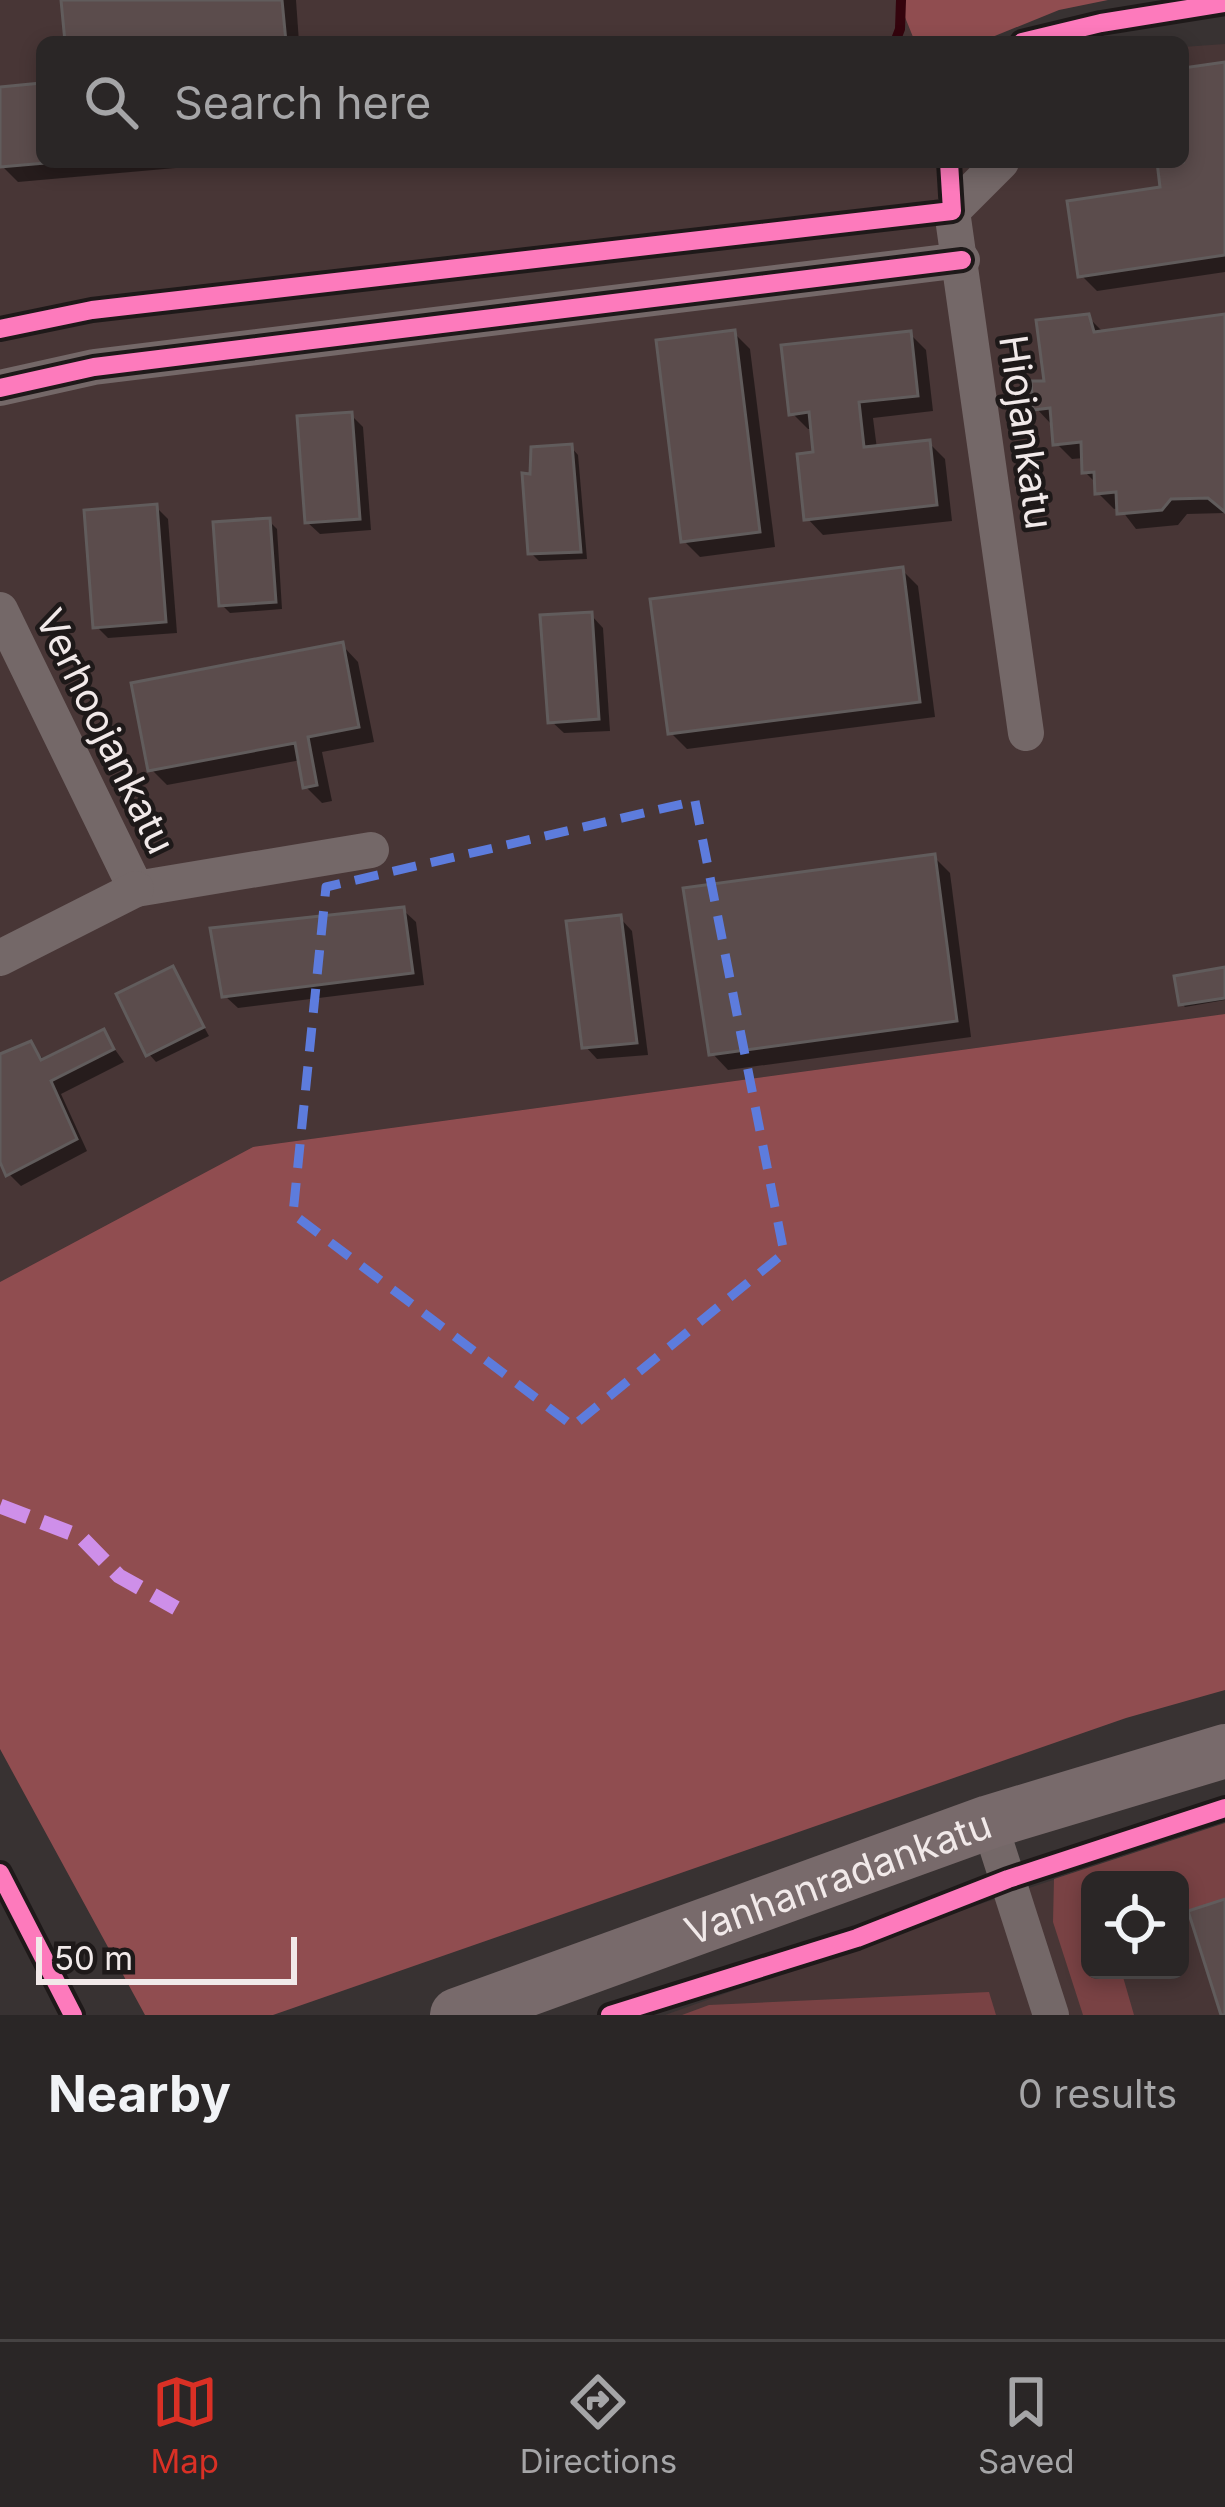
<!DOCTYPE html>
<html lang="en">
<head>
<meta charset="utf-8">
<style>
  :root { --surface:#2a2626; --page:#322e2e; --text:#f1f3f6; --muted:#a5a5a7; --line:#464343; --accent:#d93025 }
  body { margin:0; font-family:Inter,sans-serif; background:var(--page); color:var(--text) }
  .controls { position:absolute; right:36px; bottom:36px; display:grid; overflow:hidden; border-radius:18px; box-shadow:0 6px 18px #0003 }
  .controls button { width:108px; height:108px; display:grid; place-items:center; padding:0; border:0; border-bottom:3px solid var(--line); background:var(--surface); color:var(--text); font:60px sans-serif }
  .scale { position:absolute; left:36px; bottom:30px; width:261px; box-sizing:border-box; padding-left:12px; border:6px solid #f1e9e9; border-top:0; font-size:33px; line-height:42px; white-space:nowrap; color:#f1e9e9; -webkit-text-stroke:9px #1e1919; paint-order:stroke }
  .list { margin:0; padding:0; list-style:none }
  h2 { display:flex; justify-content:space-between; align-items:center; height:156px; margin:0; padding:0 48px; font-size:51px }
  h2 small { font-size:39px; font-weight:400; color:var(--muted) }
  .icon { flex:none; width:66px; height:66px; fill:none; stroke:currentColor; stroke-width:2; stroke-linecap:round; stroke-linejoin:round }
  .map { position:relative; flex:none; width:1225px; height:2015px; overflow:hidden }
  .search { position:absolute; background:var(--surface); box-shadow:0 6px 18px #0003; left:36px; right:36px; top:36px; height:132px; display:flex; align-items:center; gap:30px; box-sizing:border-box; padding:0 42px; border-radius:18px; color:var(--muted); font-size:45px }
  .sheet { height:324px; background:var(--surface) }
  nav { display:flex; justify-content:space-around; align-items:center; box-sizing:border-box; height:168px; border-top:3px solid var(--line); background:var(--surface); font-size:33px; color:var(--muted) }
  nav a { display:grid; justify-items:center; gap:6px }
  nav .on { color:var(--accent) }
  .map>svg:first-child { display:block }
  .built { fill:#483636; fill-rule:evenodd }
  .green { fill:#794244 }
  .forest { fill:#904d50 }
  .shadow { fill:#0007 }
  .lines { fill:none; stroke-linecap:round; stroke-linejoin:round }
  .stream { stroke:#34040d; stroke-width:10 }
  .building { fill:#5b4c4c; stroke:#615c5c; stroke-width:3 }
  .street { stroke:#746868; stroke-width:36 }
  .secondary { stroke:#786a6b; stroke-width:54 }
  .quiet { stroke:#ce8fe9; stroke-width:15; stroke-dasharray:30 15; stroke-linecap:butt }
  .cycleway-casing { stroke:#1e1919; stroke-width:26 }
  .cycleway { stroke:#fd7abc; stroke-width:18 }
  .marked { fill:none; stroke:#5d7cdd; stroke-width:9; stroke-dasharray:24 15; stroke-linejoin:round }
  .labels { text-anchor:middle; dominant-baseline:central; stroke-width:9; stroke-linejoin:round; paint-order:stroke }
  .street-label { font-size:39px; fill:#f1e9e9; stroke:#1e1919 }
</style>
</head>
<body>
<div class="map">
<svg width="1225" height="2015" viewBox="0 0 1225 2015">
  <rect width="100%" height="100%" fill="#383232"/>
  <g class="built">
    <path d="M0 0H898L915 42H42V162H1183V47L1225 44V1014L253 1147 0 1282Z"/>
    <path d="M1225 1823V2015H665L926 1922ZM1090 1880H1180V1970H1090Z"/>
  </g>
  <g class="green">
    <path d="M1225 1823V1899L1188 1911 1180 1894V1880H1090V1970H1121L1134 2015H1083L1053 1922 1054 1879Z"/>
    <path d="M989 1992 996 2015H682L709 2005Z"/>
  </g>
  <g class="forest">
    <path d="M898 0H1108L1059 10 980 42H915Z"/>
    <path d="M1225 1014V1690L1126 1718 273 2015H145L0 1749V1282L253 1147Z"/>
  </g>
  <g class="shadow">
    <path d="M64 0H296L299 42H68Z"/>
    <path d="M1225 65V272L1097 291 1081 275 1164 189 1160 162H1183V71Z"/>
    <path d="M42 86V162L232 163 18 182 2 166 0 90Z"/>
    <path d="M1088 317 1105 334 1225 317V513L1187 514 1178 525 1136 529 1120 508 1114 509 1098 493 1097 484 1085 472 1084 458 1072 459 1056 443 1052 425 1036 408Z"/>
    <path d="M734 333 750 349 775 547 700 557 684 541Z"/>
    <path d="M910 334 926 350 933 411 873 418 877 449 929 443 945 459 952 521 823 535 807 518 817 455 814 429H808L792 413Z"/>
    <path d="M351 415 363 427 371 530 320 534 307 522Z"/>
    <path d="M571 447 578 455 587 559 539 561 531 553 533 477Z"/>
    <path d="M156 507 168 519 177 633 108 638 96 626Z"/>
    <path d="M269 521 277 529 282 609 230 613 222 605Z"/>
    <path d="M902 570 918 586 935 717 687 749 671 733Z"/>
    <path d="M591 615 603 628 610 731 564 733 551 721Z"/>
    <path d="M342 645 358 662 374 742 322 752 332 801 322 803 306 787 301 760 167 785 151 769Z"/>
    <path d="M934 857 950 873 971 1037 728 1070 712 1053Z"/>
    <path d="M403 910 416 922 424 985 238 1008 225 996Z"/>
    <path d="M620 918 632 931 648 1055 597 1059 585 1046Z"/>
    <path d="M172 969 209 1036 156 1062 149 1054Z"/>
    <path d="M1225 970V1000L1185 1007 1182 1004Z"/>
    <path d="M103 1033 124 1062 61 1094 87 1151 21 1186 9 1174 0 1154V1058L31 1045 45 1061Z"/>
  </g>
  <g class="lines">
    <path class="stream" d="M895 42 900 29 901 0"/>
  </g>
  <g class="building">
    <path d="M61 0H282L286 42H65Z"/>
    <path d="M1225 62V255L1078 277 1067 201 1160 187 1157 162H1183V68Z"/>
    <path d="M42 83V162H57L0 167V87Z"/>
    <path d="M1089 314 1094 332 1225 314V512L1208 498 1171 499 1162 510 1117 514 1116 492 1095 494 1094 472 1082 473 1081 442 1053 445 1050 408 1033 410 1031 381H1044L1036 320Z"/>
    <path d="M735 330 760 532 681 542 656 340Z"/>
    <path d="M911 331 918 396 859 402 864 447 930 440 937 505 804 520 797 454 813 452 809 412 789 415 781 345Z"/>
    <path d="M352 412 360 519 305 523 297 416Z"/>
    <path d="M572 444 581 552 528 554 522 473 530 474 531 447Z"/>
    <path d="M157 504 166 622 93 628 84 510Z"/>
    <path d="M270 518 276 602 219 606 213 522Z"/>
    <path d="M903 567 920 702 668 734 650 599Z"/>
    <path d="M592 612 599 719 548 723 540 615Z"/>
    <path d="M343 642 359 727 308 737 317 785 303 788 295 743 148 771 131 683Z"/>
    <path d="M935 854 957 1021 709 1055 683 888Z"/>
    <path d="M404 907 413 973 222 997 210 928Z"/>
    <path d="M621 915 637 1043 582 1048 566 921Z"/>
    <path d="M173 966 204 1027 146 1056 116 994Z"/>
    <path d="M1225 967V998L1179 1005 1174 976Z"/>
    <path d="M104 1029 114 1049 51 1081 77 1139 6 1176 0 1162V1054L31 1041 41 1060Z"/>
    <path d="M1225 1899V2015H1221L1188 1911Z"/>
  </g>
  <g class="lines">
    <g class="street">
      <path d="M1001 162 952 211 1026 733"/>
      <path d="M0 388 94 367 962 260"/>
      <path d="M0 610 136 889 371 850"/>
      <path d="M0 958 136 889"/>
      <path d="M989 1822 1051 2015"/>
    </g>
    <path class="secondary" id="s1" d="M457 2015 989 1822 1225 1751"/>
    <path class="quiet" d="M0 1506 81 1537 119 1576 176 1608"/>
    <defs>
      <g id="cycleway">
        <path d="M1022 42 1101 23 1225 3"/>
        <path d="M0 329 92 310 952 211 949 162"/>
        <path d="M0 388 94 367 962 260"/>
        <path d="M0 1873 73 2015"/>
        <path d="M610 2015 857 1938 1008 1879 1225 1808"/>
      </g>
    </defs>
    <use href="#cycleway" class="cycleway-casing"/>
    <use href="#cycleway" class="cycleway"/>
  </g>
  <path class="marked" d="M695 801 784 1253 573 1426 293 1214 326 887Z"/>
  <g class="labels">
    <g class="street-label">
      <text transform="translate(1027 432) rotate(82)">Hiojankatu</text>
      <text transform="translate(106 731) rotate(64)">Verhoojankatu</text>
      <text stroke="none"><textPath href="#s1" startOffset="405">Vanhanradankatu</textPath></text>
    </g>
  </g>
</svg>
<div class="controls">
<button><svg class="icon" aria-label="locate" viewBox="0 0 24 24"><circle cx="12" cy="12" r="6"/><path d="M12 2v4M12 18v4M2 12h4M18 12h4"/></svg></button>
</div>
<div class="scale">50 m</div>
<div class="search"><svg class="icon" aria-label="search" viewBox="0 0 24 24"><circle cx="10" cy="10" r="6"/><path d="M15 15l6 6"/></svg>Search here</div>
</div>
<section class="sheet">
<h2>Nearby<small>0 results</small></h2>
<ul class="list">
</ul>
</section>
<nav>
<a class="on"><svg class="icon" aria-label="map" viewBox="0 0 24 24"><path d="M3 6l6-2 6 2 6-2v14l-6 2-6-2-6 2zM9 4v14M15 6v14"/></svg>Map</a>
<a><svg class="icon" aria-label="directions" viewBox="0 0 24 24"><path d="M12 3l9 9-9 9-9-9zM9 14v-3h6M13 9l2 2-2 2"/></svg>Directions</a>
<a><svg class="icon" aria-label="saved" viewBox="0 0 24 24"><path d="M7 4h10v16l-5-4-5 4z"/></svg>Saved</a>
</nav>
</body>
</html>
